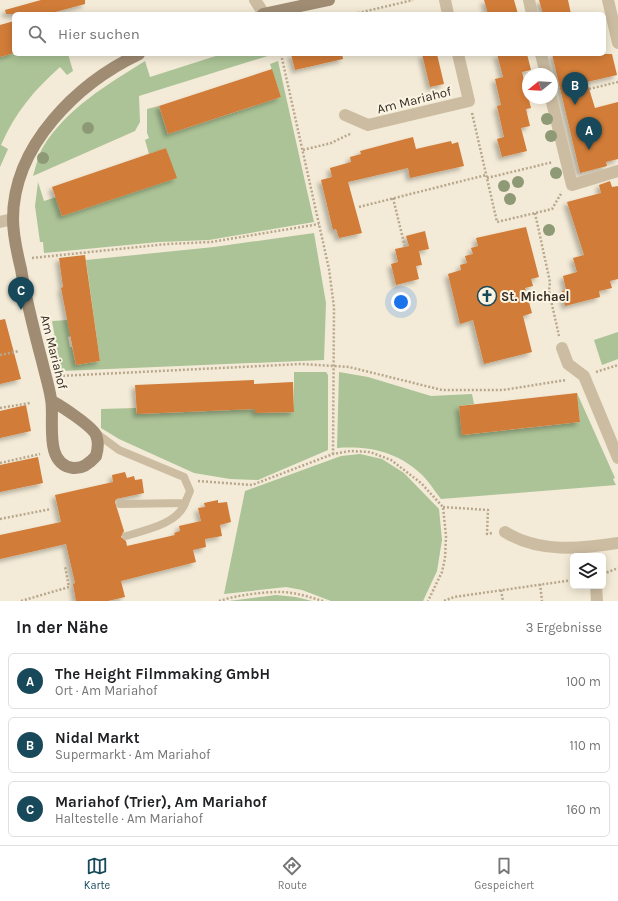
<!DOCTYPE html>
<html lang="de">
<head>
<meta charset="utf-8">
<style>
  :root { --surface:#fff; --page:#f2f2f2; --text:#202124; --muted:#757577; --line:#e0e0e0; --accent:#17495a }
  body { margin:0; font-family:Karla,sans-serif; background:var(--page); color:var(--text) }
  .controls { position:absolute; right:12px; bottom:12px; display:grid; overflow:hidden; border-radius:6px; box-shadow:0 2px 10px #0003 }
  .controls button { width:36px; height:36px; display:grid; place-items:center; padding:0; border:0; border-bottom:1px solid var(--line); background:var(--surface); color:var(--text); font:20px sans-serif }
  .compass { position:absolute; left:522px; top:68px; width:36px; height:36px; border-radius:50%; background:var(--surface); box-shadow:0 2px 10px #0003; rotate:252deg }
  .you { position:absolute; left:401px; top:302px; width:14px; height:14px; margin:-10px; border:3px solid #fff; border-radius:50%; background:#1a73e8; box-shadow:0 0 0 6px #1a73e833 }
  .badge { display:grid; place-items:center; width:26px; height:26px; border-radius:50%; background:var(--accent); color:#fff; font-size:13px; font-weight:700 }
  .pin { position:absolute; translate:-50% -33px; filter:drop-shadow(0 1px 2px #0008) }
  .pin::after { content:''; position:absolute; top:21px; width:14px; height:12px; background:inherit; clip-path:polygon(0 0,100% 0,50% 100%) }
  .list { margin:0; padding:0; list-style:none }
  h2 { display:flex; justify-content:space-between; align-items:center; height:52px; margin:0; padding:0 16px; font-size:17px }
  h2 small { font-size:13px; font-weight:400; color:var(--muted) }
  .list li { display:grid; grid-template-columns:26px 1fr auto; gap:12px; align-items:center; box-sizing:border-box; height:56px; margin:0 8px 8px; padding:0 8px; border:1px solid var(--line); border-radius:6px }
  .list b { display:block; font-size:15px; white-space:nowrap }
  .list p { margin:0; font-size:13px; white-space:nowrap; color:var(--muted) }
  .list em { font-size:13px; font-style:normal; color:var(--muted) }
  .icon { flex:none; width:22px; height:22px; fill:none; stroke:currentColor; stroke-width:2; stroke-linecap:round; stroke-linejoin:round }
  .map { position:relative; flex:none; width:618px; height:601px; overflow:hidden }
  .search { position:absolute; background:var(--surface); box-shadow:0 2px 10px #0003; left:12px; right:12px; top:12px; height:44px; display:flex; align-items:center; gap:10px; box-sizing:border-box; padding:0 14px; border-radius:6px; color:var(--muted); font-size:15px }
  .sheet { height:244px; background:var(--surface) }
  nav { display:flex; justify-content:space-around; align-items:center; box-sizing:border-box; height:56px; border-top:1px solid var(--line); background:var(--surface); font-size:11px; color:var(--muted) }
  nav a { display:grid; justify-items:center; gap:2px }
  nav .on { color:var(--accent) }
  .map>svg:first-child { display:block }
  .green { fill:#abc396 }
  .building { fill:#d17b37; filter:url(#shadow) }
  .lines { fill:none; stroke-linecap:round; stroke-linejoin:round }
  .path { stroke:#b8a78c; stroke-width:2.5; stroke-dasharray:2 2; stroke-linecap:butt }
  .lane { stroke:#ccbda2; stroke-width:8 }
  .street { stroke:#ccbda2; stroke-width:12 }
  .secondary { stroke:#9f8c73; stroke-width:12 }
  .tree { fill:#8e9976 }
  .labels { text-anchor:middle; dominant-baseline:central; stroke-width:4; stroke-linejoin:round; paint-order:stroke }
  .street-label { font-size:13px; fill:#362d25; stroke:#fbf4e3 }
  .poi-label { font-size:13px; font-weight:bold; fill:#362d25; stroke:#fbf4e3; text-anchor:start }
</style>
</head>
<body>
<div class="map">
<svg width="618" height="601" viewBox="0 0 618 601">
  <defs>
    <filter id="shadow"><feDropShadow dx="-3.5" dy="3.5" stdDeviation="2" flood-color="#0004"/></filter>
  </defs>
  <rect width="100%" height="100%" fill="#f3ebd7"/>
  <g class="green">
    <path d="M14 53 68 54 73 71 67 75 60 67C34 90 15 113 1 145L8 149 0 167V57Z"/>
    <path d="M222 54H274L139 96 140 122 135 131 33 176C36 167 38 155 43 147 67 108 107 85 145 61L150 77Z"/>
    <path d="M278 61 314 222 209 240 159 242 44 253 43 242H40L35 206 38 182 44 201 56 197 62 216 176 178 166 148 149 154 145 140 149 138 147 133V109L159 106 168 134 281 97 270 64Z"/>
    <path d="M314 233 326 303 324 360 61 371 52 321 68 320 71 336 68 337 70 347H72L76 365 100 361 86 260 214 247Z"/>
    <path d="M618 332V359L602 365 594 340Z"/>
    <path d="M294 372H326L328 375V450L258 480 230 479 194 473 119 439 101 428V409L136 408 137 414 255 409 256 413 294 412Z"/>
    <path d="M339 372 368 377 431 396 472 394 474 404 459 406 463 435 580 422 577 393 615 478 613 479 616 485 441 499C434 490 428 480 420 473 395 451 369 446 337 448Z"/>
    <path d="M360 454 382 459 404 473 439 509 442 540 437 571 423 601H331L302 590 286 587 224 594 245 491 341 456Z"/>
    <path d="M276 595 296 597 312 601H229Z"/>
  </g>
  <g class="building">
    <path d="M41 0H85V4L48 14H6L5 10Z"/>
    <path d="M484 0H514L518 14H488Z"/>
    <path d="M539 0H568L571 14H543Z"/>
    <path d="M14 21V53L0 57V25Z"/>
    <path d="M291 54H342L343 59 295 70Z"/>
    <path d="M422 54H437L444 84 430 87Z"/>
    <path d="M497 54H527L531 70 522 72 531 108 526 109 530 126 521 128 527 151 502 157 497 139 504 137 497 106 501 105 495 79 503 77Z"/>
    <path d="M552 54H612L617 75 587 82 595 108 618 102V159L606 162 607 166 580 173Z"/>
    <path d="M272 69 281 97 168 134 159 106Z"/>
    <path d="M413 137 416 149 451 141 452 144 458 142 464 166 410 178 408 168 348 182 362 233 339 238 336 229 333 230 321 180 332 177 330 168 351 162 350 157 361 154 360 151Z"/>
    <path d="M166 148 177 178 62 216 52 187Z"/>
    <path d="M610 181 612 187 618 186V279L610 281 612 288 599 291 600 297 565 306 562 291 566 290 563 276 577 272 573 258 584 255 567 202 601 193 599 185Z"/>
    <path d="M526 227 539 277 531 279 533 286 525 288 532 313 523 316 532 352 484 364 473 320 460 324 448 274 461 270 460 265 467 263 465 256 473 254 471 248 478 246 476 238Z"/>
    <path d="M425 231 429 249 419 251 422 265 416 266 419 279 396 285 391 264 398 262 395 249 409 246 406 236Z"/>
    <path d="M85 255 100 361 76 365 61 288 63 287 59 258Z"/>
    <path d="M5 319 21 379 0 384V320Z"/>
    <path d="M254 380V384L293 382 294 412 255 413V409L137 414 135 385Z"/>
    <path d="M577 393 580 422 462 435 459 406Z"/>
    <path d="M26 405 31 431 0 438V411Z"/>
    <path d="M38 457 43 483 0 492V465Z"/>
    <path d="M125 472 127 478 134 476 135 480 142 479 144 493 116 499 115 502 124 531 121 537 126 541 127 546 175 535 174 533 180 531 179 526 201 521 198 508 205 507 204 503 218 500V503L227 502 231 522 220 525 222 536 205 539 206 547 193 550 196 562 121 581 125 597 108 601H76L73 584 75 583 66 544 0 559V535L61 522 55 495 113 482 112 475Z"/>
  </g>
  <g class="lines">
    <g class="path">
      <path d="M354 14 413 0"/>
      <path d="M281 54 329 269 334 307 333 454"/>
      <path d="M589 89 618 82"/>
      <path d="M472 113 497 222 552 209 562 192"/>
      <path d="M303 150 331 143 352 133"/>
      <path d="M487 178 553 162"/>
      <path d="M393 198 405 247"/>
      <path d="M359 207 486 175"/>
      <path d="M535 213 550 282 549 291 559 336"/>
      <path d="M32 258 167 244 211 242 319 224"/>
      <path d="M0 355 19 351"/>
      <path d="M596 372 618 365"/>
      <path d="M59 376 301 364 349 367 442 390H503L566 380"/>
      <path d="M0 408 30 403"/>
      <path d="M0 463 40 454"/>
      <path d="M198 481 252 485 333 454 350 451 370 452 391 460 421 483 443 507 446 536 445 558 442 572 428 601"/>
      <path d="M443 507 488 510 487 534 492 533"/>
      <path d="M0 519 51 509"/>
      <path d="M603 574 618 568"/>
      <path d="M540 584 542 601"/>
      <path d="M501 590 503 601"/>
      <path d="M21 601 69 587 65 566"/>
      <path d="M219 601C238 595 261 592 280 592 295 592 309 597 323 601"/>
      <path d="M444 601 454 597 573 580"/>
    </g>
    <g class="lane">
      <path d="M96 433 119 450 184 477 190 491 185 503 120 504"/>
      <path d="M126 536C145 530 178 524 185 503"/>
    </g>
    <g class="street">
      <path d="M255 0 264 14"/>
      <path d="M445 0 448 14"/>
      <path d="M529 0 532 14"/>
      <path d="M608 0 618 43"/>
      <path d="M541 54 546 74"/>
      <path d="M551 98 572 185 618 171"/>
      <path d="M345 115 368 125 469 101 458 54"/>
      <path d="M0 222 13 219"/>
      <path d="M562 348 568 364 584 376 618 458"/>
      <path d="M505 532C539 553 580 549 618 543"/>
      <path d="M596 586 597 601"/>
    </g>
    <g class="secondary">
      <path d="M263 14 329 0"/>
      <path d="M52 401C61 406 92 426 96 435 99 442 98 449 96 456 90 463 82 469 73 468 43 464 55 419 51 399 49 386 45 374 42 361 34 331 26 300 21 269 17 252 13 237 13 219 13 145 78 83 139 54"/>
    </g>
  </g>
  <g class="tree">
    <circle cx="547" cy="119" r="6"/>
    <circle cx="88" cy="128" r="6"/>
    <circle cx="551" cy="136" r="6"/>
    <circle cx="43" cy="158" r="6"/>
    <circle cx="556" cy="173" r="6"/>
    <circle cx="518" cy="182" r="6"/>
    <circle cx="504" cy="186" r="6"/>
    <circle cx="510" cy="199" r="6"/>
    <circle cx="549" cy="230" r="6"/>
  </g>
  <defs>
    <symbol id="church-ring" viewBox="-11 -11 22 22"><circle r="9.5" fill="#fbf4e3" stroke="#17495a" stroke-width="1.5"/><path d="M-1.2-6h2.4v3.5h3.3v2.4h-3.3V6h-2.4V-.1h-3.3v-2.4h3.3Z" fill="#17495a"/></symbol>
  </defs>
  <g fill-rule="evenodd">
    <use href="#church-ring" x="476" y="285" width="22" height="22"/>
  </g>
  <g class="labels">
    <g class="street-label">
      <text transform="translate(414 100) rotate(-14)">Am Mariahof</text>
      <text transform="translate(54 352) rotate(76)">Am Mariahof</text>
    </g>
    <g class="poi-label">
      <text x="501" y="296">St. Michael</text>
    </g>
  </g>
</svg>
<div class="controls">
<button><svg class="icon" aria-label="layers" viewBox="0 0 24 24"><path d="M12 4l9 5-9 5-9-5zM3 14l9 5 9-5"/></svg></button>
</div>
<svg class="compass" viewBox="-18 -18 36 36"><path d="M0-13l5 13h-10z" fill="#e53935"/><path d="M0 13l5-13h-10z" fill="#757577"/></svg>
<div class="you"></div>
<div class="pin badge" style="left:589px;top:150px">A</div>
<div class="pin badge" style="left:575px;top:105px">B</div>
<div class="pin badge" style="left:21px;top:310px">C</div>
<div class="search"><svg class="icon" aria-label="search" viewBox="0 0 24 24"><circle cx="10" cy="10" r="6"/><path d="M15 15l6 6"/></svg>Hier suchen</div>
</div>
<section class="sheet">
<h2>In der Nähe<small>3 Ergebnisse</small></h2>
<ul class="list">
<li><span class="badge">A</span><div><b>The Height Filmmaking GmbH</b><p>Ort · Am Mariahof</p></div><em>100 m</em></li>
<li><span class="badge">B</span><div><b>Nidal Markt</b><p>Supermarkt · Am Mariahof</p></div><em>110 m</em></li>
<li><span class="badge">C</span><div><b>Mariahof (Trier), Am Mariahof</b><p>Haltestelle · Am Mariahof</p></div><em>160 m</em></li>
</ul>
</section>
<nav>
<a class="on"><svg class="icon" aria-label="map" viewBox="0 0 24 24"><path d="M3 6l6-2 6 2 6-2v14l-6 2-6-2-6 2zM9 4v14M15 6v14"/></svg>Karte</a>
<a><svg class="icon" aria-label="directions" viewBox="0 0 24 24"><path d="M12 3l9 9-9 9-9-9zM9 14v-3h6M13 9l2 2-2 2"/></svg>Route</a>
<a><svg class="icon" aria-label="saved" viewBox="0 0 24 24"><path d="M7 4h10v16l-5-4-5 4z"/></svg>Gespeichert</a>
</nav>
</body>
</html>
